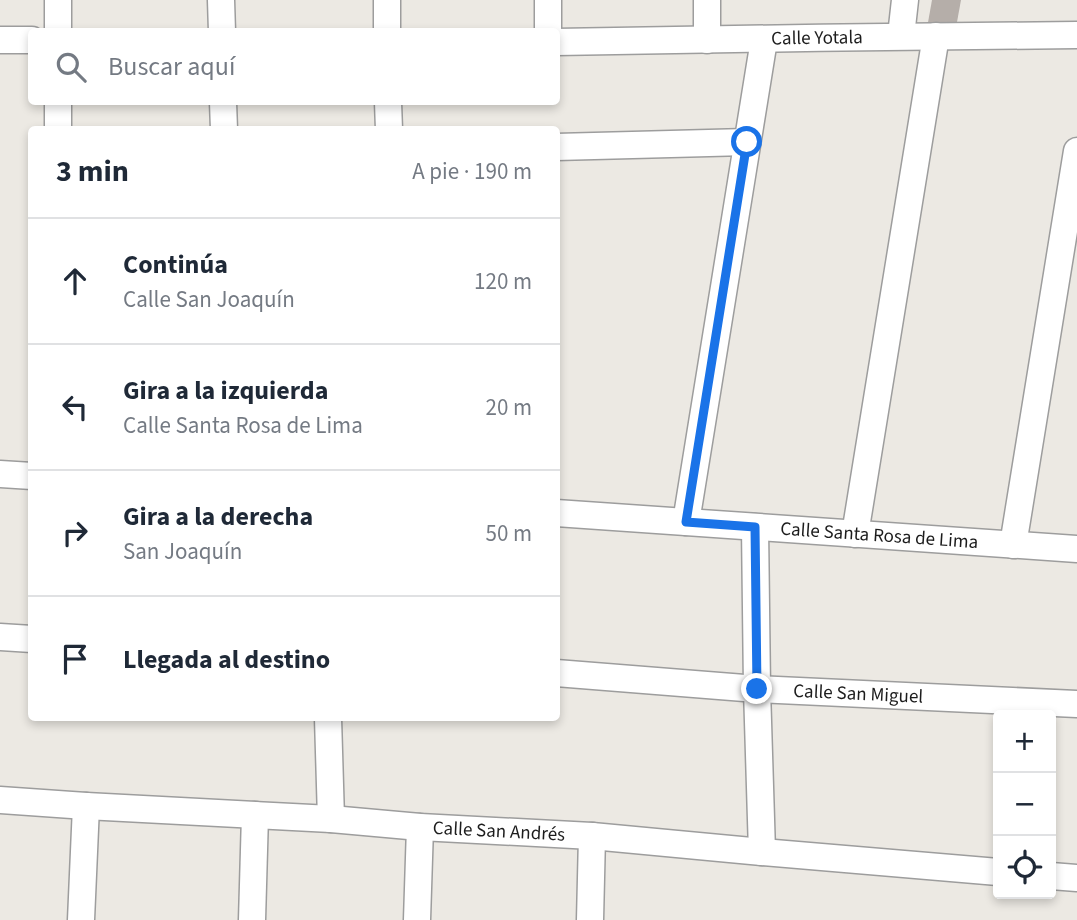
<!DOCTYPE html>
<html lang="es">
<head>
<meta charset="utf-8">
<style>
  :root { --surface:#fff; --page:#f2f2f3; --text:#1f2937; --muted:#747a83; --line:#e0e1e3 }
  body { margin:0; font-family:"Source Sans 3",sans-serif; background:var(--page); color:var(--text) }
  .controls { position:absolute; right:21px; bottom:21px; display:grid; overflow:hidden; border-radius:7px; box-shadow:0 4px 10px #0003 }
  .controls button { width:63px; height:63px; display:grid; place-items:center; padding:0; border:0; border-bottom:2px solid var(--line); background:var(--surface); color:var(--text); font:35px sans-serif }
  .stop { position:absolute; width:21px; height:21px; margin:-16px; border:5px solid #1a73e8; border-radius:50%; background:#fff }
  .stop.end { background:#1a73e8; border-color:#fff; box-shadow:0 2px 7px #0008 }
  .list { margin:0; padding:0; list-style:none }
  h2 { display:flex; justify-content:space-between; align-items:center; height:91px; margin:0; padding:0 28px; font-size:30px }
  h2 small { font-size:23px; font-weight:400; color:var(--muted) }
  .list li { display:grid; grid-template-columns:46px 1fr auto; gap:21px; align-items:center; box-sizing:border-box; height:126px; padding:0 28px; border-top:2px solid var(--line) }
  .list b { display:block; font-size:26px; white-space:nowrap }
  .list p { margin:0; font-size:23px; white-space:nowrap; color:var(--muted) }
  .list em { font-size:23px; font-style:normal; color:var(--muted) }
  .icon { flex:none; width:38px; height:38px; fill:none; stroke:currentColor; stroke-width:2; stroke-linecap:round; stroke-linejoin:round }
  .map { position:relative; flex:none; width:1077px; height:920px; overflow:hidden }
  .search { position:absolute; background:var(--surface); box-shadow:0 4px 10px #0003; left:28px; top:28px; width:532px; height:77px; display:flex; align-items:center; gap:18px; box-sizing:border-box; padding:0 24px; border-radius:7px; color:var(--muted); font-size:26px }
  .panel { position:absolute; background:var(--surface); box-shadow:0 4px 10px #0003; left:28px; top:126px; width:532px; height:595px; border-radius:7px }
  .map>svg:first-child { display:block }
  .building { fill:#b5aea9 }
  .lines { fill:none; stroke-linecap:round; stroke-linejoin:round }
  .minor-casing { stroke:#9d9d9d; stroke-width:29 }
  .minor { stroke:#fff; stroke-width:26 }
  .route { stroke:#1a73e8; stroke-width:9 }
  .labels { text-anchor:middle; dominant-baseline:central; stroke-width:7; stroke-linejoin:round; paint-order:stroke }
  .street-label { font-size:19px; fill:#1c1c1c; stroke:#fff }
</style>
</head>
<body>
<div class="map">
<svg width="1077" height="920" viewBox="0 0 1077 920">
  <rect width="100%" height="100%" fill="#ece9e3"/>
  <path class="building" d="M932 0H961L955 33 927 28Z"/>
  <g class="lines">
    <defs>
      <g id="minor">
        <path d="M221 0 222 32"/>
        <path d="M387 0V32"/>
        <path d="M548 0V32"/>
        <path d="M58 32V0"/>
        <path d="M901 36 905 0"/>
        <path d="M0 40H32"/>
        <path d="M707 40V0"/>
        <path id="s1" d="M556 42C730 39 903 36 1077 35"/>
        <path d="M58 102V130"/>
        <path d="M223 102 224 130"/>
        <path d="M388 102 389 130"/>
        <path d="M556 147 747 142"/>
        <path d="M0 474 32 476"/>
        <path id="s2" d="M556 513 1077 549"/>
        <path d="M686 522 764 40"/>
        <path d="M755 527 757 689 762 852"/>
        <path d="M855 534 936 36"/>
        <path d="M1013 545 1077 151"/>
        <path d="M0 637 32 639"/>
        <path id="s3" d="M556 673 757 689 1077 704"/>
        <path d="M328 718 331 819"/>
        <path id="s4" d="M0 800 86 806 331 819 420 827 592 836 762 852 998 872"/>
        <path d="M1051 876 1077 878"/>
        <path d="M81 920 86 806"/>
        <path d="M252 920 255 815"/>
        <path d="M417 920 420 827"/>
        <path d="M590 920 592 836"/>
      </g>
    </defs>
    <use href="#minor" class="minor-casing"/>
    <use href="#minor" class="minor"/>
  </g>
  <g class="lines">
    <path class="route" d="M747 142 686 522 755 527 757 689"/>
  </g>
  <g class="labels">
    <g class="street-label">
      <text stroke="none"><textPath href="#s1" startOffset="261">Calle Yotala</textPath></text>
      <text stroke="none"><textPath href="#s2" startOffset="324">Calle Santa Rosa de Lima</textPath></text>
      <text stroke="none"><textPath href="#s3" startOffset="303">Calle San Miguel</textPath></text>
      <text stroke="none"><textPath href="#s4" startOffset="500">Calle San Andrés</textPath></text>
    </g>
  </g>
</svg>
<div class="controls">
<button>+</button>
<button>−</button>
<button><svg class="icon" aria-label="locate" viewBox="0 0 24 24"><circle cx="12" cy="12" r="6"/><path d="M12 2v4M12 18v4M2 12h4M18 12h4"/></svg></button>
</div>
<div class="stop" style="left:747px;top:142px"></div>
<div class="stop end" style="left:757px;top:689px"></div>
<div class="search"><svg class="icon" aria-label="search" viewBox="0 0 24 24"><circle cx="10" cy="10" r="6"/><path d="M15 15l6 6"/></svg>Buscar aquí</div>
<section class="panel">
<h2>3 min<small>A pie · 190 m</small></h2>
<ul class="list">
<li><svg class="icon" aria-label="ahead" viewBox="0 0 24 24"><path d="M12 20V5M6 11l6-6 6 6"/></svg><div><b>Continúa</b><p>Calle San Joaquín</p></div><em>120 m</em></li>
<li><svg class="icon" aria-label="left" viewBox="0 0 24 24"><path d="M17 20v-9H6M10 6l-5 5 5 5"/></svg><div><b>Gira a la izquierda</b><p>Calle Santa Rosa de Lima</p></div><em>20 m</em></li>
<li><svg class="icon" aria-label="right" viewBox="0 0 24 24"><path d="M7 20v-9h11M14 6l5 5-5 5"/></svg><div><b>Gira a la derecha</b><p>San Joaquín</p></div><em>50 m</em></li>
<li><svg class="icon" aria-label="arrive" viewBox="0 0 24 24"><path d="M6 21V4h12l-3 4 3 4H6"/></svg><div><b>Llegada al destino</b></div></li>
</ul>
</section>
</div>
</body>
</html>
